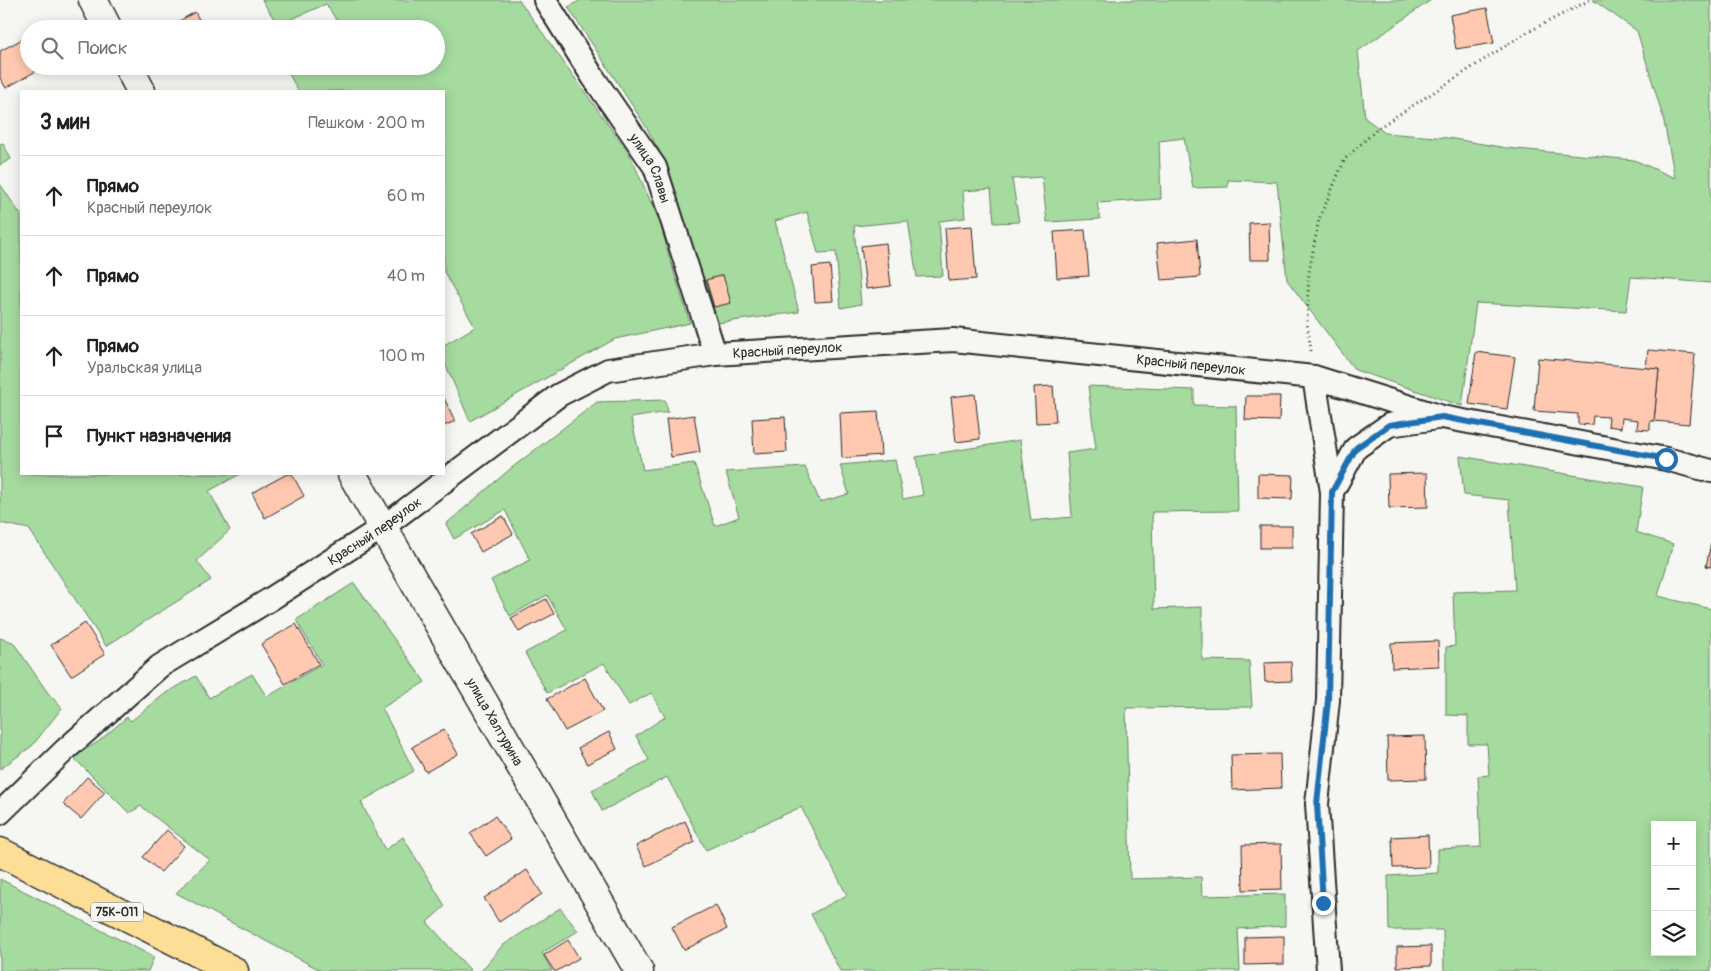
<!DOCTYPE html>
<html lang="ru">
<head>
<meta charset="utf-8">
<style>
  :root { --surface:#fff; --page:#f6f6f6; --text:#202124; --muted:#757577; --line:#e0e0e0 }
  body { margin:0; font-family:Pangolin,sans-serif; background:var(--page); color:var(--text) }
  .controls { position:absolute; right:15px; bottom:15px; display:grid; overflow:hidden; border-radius:0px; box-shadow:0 2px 12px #0003 }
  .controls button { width:45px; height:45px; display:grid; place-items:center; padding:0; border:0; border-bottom:1px solid var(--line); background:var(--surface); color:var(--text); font:25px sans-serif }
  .stop { position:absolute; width:15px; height:15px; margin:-11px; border:4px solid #1f6fb2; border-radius:50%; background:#fff }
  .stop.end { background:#1f6fb2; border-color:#fff; box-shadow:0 1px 5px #0008 }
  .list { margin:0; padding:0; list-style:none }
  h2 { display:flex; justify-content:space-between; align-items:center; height:65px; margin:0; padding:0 20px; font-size:21px }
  h2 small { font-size:16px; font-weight:400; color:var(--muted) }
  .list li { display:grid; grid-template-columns:32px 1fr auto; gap:15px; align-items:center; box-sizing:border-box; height:80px; padding:0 20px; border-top:1px solid var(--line) }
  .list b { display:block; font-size:19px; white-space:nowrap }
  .list p { margin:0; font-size:16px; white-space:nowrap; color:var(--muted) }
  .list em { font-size:16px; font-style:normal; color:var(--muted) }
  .icon { flex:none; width:28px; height:28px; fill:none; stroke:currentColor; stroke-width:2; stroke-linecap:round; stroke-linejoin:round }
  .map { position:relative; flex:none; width:1711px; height:971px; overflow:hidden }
  .search { position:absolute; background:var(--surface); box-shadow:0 2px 12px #0003; left:20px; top:20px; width:425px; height:55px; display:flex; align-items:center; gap:12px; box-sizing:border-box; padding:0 18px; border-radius:28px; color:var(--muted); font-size:19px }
  .panel { position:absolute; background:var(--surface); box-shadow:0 2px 12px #0003; left:20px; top:90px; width:425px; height:385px; border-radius:0px }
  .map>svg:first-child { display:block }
  .green { fill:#a5db9f; stroke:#688365; fill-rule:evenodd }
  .building { fill:#ffc8b1; stroke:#2b2b2b }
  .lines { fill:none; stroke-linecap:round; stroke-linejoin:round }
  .street-casing { stroke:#2b2b2b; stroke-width:26 }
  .secondary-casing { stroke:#2b2b2b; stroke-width:31 }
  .primary-casing { stroke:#2b2b2b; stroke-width:31 }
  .path { stroke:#2b2b2b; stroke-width:3; stroke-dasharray:1 4; stroke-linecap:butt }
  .street { stroke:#f6f6f2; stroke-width:22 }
  .secondary { stroke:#f6f6f2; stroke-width:28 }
  .primary { stroke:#fcde96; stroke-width:28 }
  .route { stroke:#1f6fb2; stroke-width:6 }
  .labels { text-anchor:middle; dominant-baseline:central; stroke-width:4.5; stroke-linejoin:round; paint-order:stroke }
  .shield { fill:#f6f6f2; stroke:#686867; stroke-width:1 }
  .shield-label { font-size:12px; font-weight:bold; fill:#2b2b2b }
  .street-label { font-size:14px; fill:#2b2b2b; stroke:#f6f6f2 }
</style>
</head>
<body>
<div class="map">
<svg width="1711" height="971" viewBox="0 0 1711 971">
  <rect width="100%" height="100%" fill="#f6f6f2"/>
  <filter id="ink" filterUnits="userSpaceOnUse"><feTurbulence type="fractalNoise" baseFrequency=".02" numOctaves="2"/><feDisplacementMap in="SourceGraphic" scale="10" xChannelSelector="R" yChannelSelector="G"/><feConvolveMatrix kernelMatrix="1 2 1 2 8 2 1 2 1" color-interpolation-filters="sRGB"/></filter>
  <g filter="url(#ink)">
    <g class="green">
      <path d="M262 0H519L630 155 661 225 669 256 690 323 615 339 470 421 444 361V345L475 327 444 272V91H298L285 66H436V29H331L339 24 326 4 278 25Z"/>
      <path d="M581 0H1431L1358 51 1365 118 1385 133 1448 138 1506 148 1634 160 1675 178 1663 117 1637 31 1593 0H1711V283L1631 277 1626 311 1476 303 1462 406 1355 370 1287 280 1277 182 1228 180V187L1193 188 1184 138 1159 141 1161 199 1097 203 1100 219 1047 222 1042 177 1012 179 1019 222 994 223 991 189 963 191 965 218 939 221 943 276 917 277 908 221 854 226 861 304 841 308 836 252 818 253 807 212 775 221 799 312 717 323 708 302 667 165 645 125 568 7Z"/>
      <path d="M3 143 11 159 0 165V144Z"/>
      <path d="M0 184 21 215V474H240L209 491 230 530 197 561 211 580 106 646 29 529 0 523Z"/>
      <path d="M1088 386 1194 390V405L1236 406 1238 511 1152 512 1154 609 1202 607V660L1249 661 1252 707 1126 708 1130 879 1201 877 1202 896 1285 894V926L1238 929 1240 971H840L811 914 847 895 801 807 706 850 667 777 602 811 592 790 649 760 636 736 665 717 651 693 629 705 604 663 547 693 525 653 567 630 547 595 510 616 491 580 530 560 505 510 454 539 446 524 509 470 597 402 665 400 668 412 631 418 643 470 694 463 715 526 739 517 726 472 805 467 820 502 849 494 840 465 895 460 903 499 923 495 916 457 1020 440 1031 521 1072 517 1067 453 1096 449Z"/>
      <path d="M1460 456 1643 487 1636 532 1673 544 1658 596 1711 609V971H1444L1443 930H1389L1388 876 1438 873V849L1481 847 1478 776 1489 775 1487 744H1468V716L1446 715V647L1455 646 1453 592 1515 590 1509 500 1464 495ZM1655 825H1692V952H1655Z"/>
      <path d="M354 583 425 682 382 708 414 771 361 802 385 850 403 837 445 906 427 922 471 971H322L176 893 210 860 141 806 129 813 73 757 98 742 127 717 131 721 166 693 196 676 209 698 252 674 267 697 322 664 296 620Z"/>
      <path d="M0 638 13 642 48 693 62 708 32 746 0 769Z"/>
      <path d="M0 879 154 957 148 971H0Z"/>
      <path d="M560 908 578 931 542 953 552 971H481L502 946Z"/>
    </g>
    <g class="building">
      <path d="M1487 8 1494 43 1456 49 1450 15Z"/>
      <path d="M195 12 204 29H165Z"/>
      <path d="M28 36 29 66H45L6 88 0 78V51Z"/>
      <path d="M1269 222 1270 260H1250L1249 223Z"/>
      <path d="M972 226 976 279 949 281 945 228Z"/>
      <path d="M1085 230 1089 276 1057 278 1054 232Z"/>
      <path d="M1197 239 1200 277 1161 280 1157 243Z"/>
      <path d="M886 243 891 286 866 289 861 246Z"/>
      <path d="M830 265 833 301 815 302 812 267Z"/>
      <path d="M723 275 731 303 714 307 706 280Z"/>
      <path d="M1648 350 1695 354 1689 424 1654 421 1659 369 1646 368Z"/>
      <path d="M1476 352 1515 357 1507 409 1469 404Z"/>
      <path d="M1538 358 1659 369 1654 421H1650V430L1637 429 1638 420 1622 418 1621 428 1608 426 1609 417 1593 416 1592 425 1578 424V414L1534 411Z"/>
      <path d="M1053 386 1056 422 1036 423 1034 387Z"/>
      <path d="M975 394 980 439 956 442 951 397Z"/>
      <path d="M1246 396H1280L1279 421 1245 420Z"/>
      <path d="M444 398 455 421 444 426Z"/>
      <path d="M878 411 881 455 842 458 840 413Z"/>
      <path d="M694 415 700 452 671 457 666 419Z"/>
      <path d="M785 417 787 452 754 454 752 419Z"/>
      <path d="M1427 473 1428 507 1389 508 1388 474Z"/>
      <path d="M287 474H292L304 496 265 518 252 493Z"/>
      <path d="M1258 474 1293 475 1292 499 1258 498Z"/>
      <path d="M503 516 513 534 481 552 471 534Z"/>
      <rect x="1260" y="526" width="32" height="22"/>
      <path d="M1711 543V567L1706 566Z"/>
      <path d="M546 599 554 614 519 632 511 618Z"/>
      <path d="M85 623 105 654 71 676 51 645Z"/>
      <path d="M296 624 319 664 285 684 261 644Z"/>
      <path d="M1438 641 1439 666 1392 668 1391 643Z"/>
      <path d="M1291 662 1292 681 1265 682 1264 663Z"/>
      <path d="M585 678 603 711 565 731 547 699Z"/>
      <path d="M444 729 458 754 426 772 412 747Z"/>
      <path d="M609 732 617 749 587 764 578 748Z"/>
      <path d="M1425 736 1426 779 1388 780 1387 737Z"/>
      <path d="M1280 754 1281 788 1232 790 1231 755Z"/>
      <path d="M87 777 105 792 81 819 63 804Z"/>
      <path d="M495 816 511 839 486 856 470 833Z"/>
      <path d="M685 821 695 842 646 866 636 846Z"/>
      <path d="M167 830 184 846 161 872 143 857Z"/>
      <path d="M1428 835 1429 867 1393 868 1392 837Z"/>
      <path d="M1281 844 1282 889 1243 890 1242 845Z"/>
      <path d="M527 870 542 894 499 922 484 898Z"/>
      <path d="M716 905 727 929 684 950 672 927Z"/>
      <path d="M1284 936V964L1245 965V937Z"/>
      <path d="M568 940 579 958 557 971H554L544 955Z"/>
      <path d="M1431 946V966L1397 967V947Z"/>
    </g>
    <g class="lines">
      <defs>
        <g id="street">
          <path id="s1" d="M545 0 593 77 655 167 715 354"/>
          <path d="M1314 377 1332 492 1328 700 1317 804 1328 971"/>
          <path d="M1332 492 1356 448 1389 425 1437 418"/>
          <path id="s2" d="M0 813 65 750 160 666 269 600 383 527 559 395 608 370 715 354 953 340 1314 377 1442 417 1666 459 1711 471"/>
        </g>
        <g id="secondary">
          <path d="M93 0 108 29"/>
          <path d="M128 66 141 91"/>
          <path id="s3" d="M352 474 639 971"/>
        </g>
        <path id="primary" d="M0 852 234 971"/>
      </defs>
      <use href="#street" class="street-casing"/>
      <use href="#secondary" class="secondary-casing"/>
      <use href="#primary" class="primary-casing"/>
      <path class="path" d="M1311 351 1307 323 1309 272 1319 219 1345 159 1378 128 1524 34 1590 0"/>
      <use href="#street" class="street"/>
      <use href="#secondary" class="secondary"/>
      <use href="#primary" class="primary"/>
    </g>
  </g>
  <g class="lines" filter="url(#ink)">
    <path class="route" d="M1323 903 1317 804 1328 700 1332 492 1356 448 1389 425 1442 417 1666 459"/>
  </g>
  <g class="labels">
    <rect class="shield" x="91" y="902.5" width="52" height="19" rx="4"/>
    <g class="shield-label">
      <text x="117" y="912">75К-011</text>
    </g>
    <g class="street-label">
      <text stroke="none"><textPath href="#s1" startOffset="199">улица Славы</textPath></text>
      <text stroke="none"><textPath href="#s2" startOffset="936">Красный переулок</textPath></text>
      <text stroke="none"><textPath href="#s2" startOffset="1341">Красный переулок</textPath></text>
      <text stroke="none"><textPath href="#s2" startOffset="471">Красный переулок</textPath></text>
      <text stroke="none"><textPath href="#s3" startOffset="286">улица Халтурина</textPath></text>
    </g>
  </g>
</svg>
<div class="controls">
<button>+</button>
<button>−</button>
<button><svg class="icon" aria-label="layers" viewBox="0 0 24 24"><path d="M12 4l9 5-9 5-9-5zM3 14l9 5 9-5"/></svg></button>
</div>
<div class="stop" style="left:1666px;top:459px"></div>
<div class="stop end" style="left:1323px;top:903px"></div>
<div class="search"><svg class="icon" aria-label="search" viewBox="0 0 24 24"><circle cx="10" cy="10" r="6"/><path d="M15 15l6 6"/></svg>Поиск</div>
<section class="panel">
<h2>3 мин<small>Пешком · 200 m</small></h2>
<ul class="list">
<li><svg class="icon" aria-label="ahead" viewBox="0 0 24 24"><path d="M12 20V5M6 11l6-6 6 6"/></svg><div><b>Прямо</b><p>Красный переулок</p></div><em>60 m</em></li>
<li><svg class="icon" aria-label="ahead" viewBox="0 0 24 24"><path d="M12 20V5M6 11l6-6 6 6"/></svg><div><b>Прямо</b></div><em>40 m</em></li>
<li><svg class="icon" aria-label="ahead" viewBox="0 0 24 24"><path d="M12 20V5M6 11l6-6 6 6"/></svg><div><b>Прямо</b><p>Уральская улица</p></div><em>100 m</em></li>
<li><svg class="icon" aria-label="arrive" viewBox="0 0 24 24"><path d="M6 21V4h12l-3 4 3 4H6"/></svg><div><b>Пункт назначения</b></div></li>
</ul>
</section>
</div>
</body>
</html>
